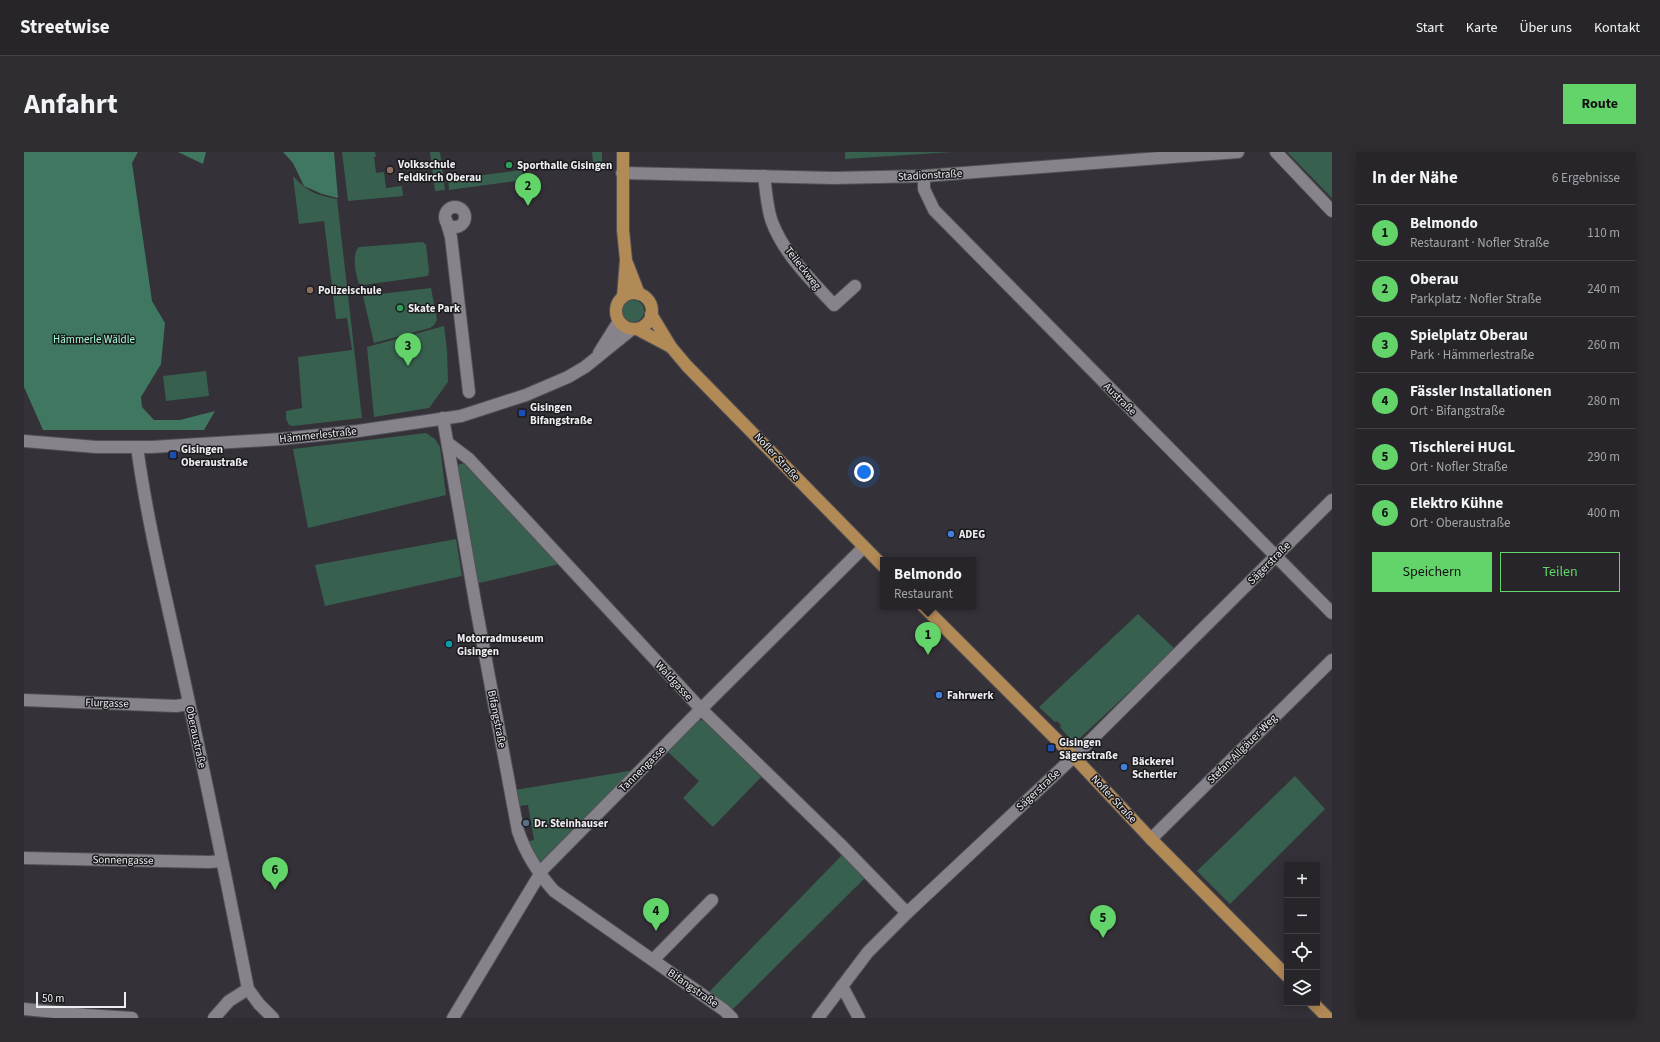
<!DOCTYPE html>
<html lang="de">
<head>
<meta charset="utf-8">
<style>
  :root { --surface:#27252a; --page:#2f2d32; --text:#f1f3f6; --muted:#a4a5a8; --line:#434247; --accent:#62d469 }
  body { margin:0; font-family:"Source Sans 3",sans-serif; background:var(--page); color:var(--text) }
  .controls { position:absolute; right:12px; bottom:12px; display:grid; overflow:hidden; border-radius:0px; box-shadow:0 2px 10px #0003 }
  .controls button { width:36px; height:36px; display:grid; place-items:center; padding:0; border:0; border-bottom:1px solid var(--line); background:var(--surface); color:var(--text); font:20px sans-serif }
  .scale { position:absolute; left:12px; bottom:10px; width:90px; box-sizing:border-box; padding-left:4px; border:2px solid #eeedf1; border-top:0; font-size:11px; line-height:14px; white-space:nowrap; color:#eeedf1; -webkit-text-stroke:3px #1b1a1d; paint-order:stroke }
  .you { position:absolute; left:840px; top:320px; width:14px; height:14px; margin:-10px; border:3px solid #fff; border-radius:50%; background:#1a73e8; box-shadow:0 0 0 6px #1a73e833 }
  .badge { display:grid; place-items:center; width:26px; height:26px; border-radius:50%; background:var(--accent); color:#111; font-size:13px; font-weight:700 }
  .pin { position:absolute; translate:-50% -33px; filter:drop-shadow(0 1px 2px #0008) }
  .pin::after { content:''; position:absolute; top:21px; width:14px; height:12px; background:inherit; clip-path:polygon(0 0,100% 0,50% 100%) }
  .popup { position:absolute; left:856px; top:405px; width:96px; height:52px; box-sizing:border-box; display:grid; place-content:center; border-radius:0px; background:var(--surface); filter:drop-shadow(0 1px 3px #0005); font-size:13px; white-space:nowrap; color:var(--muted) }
  .popup b { font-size:15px; color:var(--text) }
  .popup::after { content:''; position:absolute; left:50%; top:100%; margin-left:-8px; border:8px solid transparent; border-top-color:var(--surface) }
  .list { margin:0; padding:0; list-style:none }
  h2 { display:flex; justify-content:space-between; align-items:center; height:52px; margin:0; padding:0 16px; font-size:17px }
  h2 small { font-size:13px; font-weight:400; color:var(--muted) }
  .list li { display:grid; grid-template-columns:26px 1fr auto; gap:12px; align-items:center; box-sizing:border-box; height:56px; padding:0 16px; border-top:1px solid var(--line) }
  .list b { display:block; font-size:15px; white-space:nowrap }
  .list p { margin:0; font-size:13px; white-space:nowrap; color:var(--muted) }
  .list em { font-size:13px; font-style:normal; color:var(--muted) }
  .actions { display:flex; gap:8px; padding:12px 16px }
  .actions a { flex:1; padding:9px 0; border:1px solid var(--accent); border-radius:0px; text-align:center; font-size:14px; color:var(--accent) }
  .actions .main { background:var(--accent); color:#111 }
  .icon { flex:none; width:22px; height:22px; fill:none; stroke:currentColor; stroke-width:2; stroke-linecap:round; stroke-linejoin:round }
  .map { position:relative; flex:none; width:1308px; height:866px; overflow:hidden; border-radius:0px }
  header { display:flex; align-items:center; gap:24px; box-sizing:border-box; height:56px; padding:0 20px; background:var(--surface); border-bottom:1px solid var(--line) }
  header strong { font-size:19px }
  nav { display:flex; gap:22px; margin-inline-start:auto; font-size:14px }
  .intro { display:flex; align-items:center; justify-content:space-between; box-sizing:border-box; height:96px; padding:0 24px }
  h1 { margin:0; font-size:28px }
  .button { padding:10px 18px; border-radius:0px; background:var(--accent); color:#111; font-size:14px; font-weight:700 }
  main { display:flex; gap:24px; padding:0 24px }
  aside { flex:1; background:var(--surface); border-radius:0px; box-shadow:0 2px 10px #0003 }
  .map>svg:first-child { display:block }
  .green { fill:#38604e }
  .forest { fill:#3f7760 }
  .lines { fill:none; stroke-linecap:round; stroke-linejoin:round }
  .minor-casing { stroke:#525056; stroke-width:14 }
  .major-casing { stroke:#525056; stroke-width:14 }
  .minor { stroke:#86838b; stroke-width:12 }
  .major { stroke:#b28a56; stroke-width:12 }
  .leisure-dot { fill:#2e9e5b; stroke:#1b1a1d; stroke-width:1.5 }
  .education-dot { fill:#8d6e63; stroke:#1b1a1d; stroke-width:1.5 }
  .transit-dot { fill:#1a4fb4; stroke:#1b1a1d; stroke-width:1.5 }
  .shop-dot { fill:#3f7fe0; stroke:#1b1a1d; stroke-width:1.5 }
  .culture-dot { fill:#0f9aa8; stroke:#1b1a1d; stroke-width:1.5 }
  .service-dot { fill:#5c6f8a; stroke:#1b1a1d; stroke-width:1.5 }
  .labels { text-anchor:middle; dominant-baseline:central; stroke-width:3; stroke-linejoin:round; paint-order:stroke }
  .poi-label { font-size:11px; font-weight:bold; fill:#eeedf1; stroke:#1b1a1d; text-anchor:start }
  .street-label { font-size:11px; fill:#eeedf1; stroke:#1b1a1d }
  .park-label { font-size:11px; fill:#a2fad3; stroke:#1b1a1d }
</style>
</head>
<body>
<header>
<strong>Streetwise</strong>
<nav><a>Start</a><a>Karte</a><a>Über uns</a><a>Kontakt</a></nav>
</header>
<div class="intro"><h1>Anfahrt</h1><a class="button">Route</a></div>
<main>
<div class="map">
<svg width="1308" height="866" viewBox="0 0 1308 866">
  <rect width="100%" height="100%" fill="#343138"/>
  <g class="green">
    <path d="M318 0H351L352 5H350L352 21 360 20 362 36 378 34 379 44 324 49Z"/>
    <path d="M406 0H416L421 38 411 39Z"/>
    <path d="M568 0H578V13L572 20 570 14 531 19V14L569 9Z"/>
    <path d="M821 0H929L821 7Z"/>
    <path d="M1263 0H1308V46Z"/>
    <path d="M498 18 499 28 425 38 424 27 436 26Z"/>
    <path d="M269 24C284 40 292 43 313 47L338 266 269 274 265 273 262 267V259L278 256 274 205 328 198 323 166 312 167 300 69 275 72Z"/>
    <path d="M399 90 402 93 405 119 404 124 340 133 335 132C332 123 327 102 335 95Z"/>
    <path d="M407 136 413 168 410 173 406 176 350 191 339 144Z"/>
    <circle cx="609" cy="159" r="11"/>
    <path d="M420 174 423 198 424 230 405 256 350 265 343 195Z"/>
    <path d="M182 219 185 244 142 249 139 224Z"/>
    <path d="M402 281 411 287 416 295 422 343 284 376 269 297Z"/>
    <path d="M440 311 445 312 535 412 451 432 433 314 436 312Z"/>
    <path d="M432 387 438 424 301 454 291 413Z"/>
    <path d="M1114 462 1151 497 1055 587C1047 591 1041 581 1036 575L1037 573 1033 569 1031 570 1015 555Z"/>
    <path d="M676 568 681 569 739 623 689 675 659 646 675 629 643 599 671 570Z"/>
    <path d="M611 618 524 708 517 710 512 708 502 690 510 688 504 653 494 654 491 638Z"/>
    <path d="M1271 624 1301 657 1206 752 1173 719Z"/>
    <path d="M819 702 843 724 708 858 685 840Z"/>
  </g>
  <g class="forest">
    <path d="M0 0H114L108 11 128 149 141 171 137 212 117 245 118 255 130 268H156L191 259 180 278H19L0 235Z"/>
    <path d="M154 0H182L179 12Z"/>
    <path d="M259 0H310L314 46 298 42 280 34 269 11Z"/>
  </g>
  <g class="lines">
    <defs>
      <g id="minor">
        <path d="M1252 0 1308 59"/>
        <path d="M598 21 810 26 900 24 1214 0"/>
        <path d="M740 24C742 38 743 57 748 70 760 102 787 128 810 153L831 134"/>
        <path d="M900 24V37L910 58 1308 461"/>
        <circle cx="431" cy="65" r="10"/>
        <path d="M422 68 427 85 445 240"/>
        <path d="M575 201 595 169"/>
        <path d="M419 266 452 455 494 679C502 703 514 721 530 739L700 858 708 866"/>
        <path d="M0 289 72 295H128L257 287 334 279 437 264 502 243 544 225 561 215 608 177"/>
        <path d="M424 291 445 307 677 557 816 692 883 761"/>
        <path d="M113 295C124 375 144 453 161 532 183 633 204 735 224 837L235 852 249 866"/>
        <path d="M0 548 152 554 165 552"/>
        <path d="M1127 687 1308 508"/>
        <path d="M0 706 185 710 198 709"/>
        <path d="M629 808 688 748"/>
        <path d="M818 834 835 866"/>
        <path d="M0 857 62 863 108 866"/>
        <path d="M190 866 205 849 224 837"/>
        <path d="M429 866 519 717 684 550 840 395"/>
        <path d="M794 866 844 800 883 761 1057 598 1308 348"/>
      </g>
      <g id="major">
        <path d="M603 111 615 142"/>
        <circle cx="610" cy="159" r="18"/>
        <path d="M599 145 602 108 599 78V0"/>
        <path d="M627 162 647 195 663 214 859 414"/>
        <path d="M613 177 647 195"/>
        <path d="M899 454 1050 605 1127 687 1263 824"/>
        <path d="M1289 851 1304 866"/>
      </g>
    </defs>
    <use href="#minor" class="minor-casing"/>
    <use href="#major" class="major-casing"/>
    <use href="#minor" class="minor"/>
    <use href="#major" class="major"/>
  </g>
  <g class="leisure-dot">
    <circle cx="485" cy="13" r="4"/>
    <circle cx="376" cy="156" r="4"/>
  </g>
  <g class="education-dot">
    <circle cx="366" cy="18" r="4"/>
    <circle cx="286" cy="138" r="4"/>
  </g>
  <g class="transit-dot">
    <rect x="494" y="257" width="8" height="8" rx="2"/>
    <rect x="145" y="299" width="8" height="8" rx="2"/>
    <rect x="1023" y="592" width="8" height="8" rx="2"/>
  </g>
  <g class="shop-dot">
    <circle cx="927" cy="382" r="4"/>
    <circle cx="915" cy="543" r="4"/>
    <circle cx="1100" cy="615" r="4"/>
  </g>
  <circle class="culture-dot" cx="425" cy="492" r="4"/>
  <circle class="service-dot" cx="502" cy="671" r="4"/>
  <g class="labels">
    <g class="poi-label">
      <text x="374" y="12">Volksschule<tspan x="374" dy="13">Feldkirch Oberau</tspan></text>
      <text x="493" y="13">Sporthalle Gisingen</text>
      <text x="294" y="138">Polizeischule</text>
      <text x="384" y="156">Skate Park</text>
      <text x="506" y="255">Gisingen<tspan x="506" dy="13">Bifangstraße</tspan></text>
      <text x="157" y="297">Gisingen<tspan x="157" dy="13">Oberaustraße</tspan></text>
      <text x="935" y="382">ADEG</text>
      <text x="433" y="486">Motorradmuseum<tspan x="433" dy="13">Gisingen</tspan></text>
      <text x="923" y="543">Fahrwerk</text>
      <text x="1035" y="590">Gisingen<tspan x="1035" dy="13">Sägerstraße</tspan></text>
      <text x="1108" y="609">Bäckerei<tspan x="1108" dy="13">Schertler</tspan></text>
      <text x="510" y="671">Dr. Steinhauser</text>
    </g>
    <g class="street-label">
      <text transform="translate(906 23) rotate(-3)">Stadionstraße</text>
      <text transform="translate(779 116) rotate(52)">Teileckweg</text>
      <text transform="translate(1096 247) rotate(45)">Austraße</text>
      <text transform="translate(294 283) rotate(-6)">Hämmerlestraße</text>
      <text transform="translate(753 305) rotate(47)">Nofler Straße</text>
      <text transform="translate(1245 411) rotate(-45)">Sägerstraße</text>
      <text transform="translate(650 529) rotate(47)">Waldgasse</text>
      <text transform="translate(83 551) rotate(2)">Flurgasse</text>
      <text transform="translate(473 567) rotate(79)">Bifangstraße</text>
      <text transform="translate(172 585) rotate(78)">Oberaustraße</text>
      <text transform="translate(1218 597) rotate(-45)">Stefan-Allgäuer-Weg</text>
      <text transform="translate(618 617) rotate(-45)">Tannengasse</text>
      <text transform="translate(1014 638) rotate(-43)">Sägerstraße</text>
      <text transform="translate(1090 647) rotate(47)">Nofler Straße</text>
      <text transform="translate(99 708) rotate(1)">Sonnengasse</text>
      <text transform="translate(669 836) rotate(35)">Bifangstraße</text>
    </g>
    <g class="park-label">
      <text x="70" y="187">Hämmerle Wäldle</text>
    </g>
  </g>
</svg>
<div class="controls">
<button>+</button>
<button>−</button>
<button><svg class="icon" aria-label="locate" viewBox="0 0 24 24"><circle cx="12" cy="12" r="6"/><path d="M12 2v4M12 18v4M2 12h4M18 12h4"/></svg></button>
<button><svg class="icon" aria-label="layers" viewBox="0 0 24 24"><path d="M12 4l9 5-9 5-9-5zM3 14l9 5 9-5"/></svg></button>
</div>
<div class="scale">50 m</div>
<div class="you"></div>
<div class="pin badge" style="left:904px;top:503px">1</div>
<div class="popup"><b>Belmondo</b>Restaurant</div>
<div class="pin badge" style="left:504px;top:54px">2</div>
<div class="pin badge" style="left:384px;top:214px">3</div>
<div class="pin badge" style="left:632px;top:779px">4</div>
<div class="pin badge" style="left:1079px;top:786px">5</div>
<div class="pin badge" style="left:251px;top:738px">6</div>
</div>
<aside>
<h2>In der Nähe<small>6 Ergebnisse</small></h2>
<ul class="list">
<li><span class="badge">1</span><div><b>Belmondo</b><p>Restaurant · Nofler Straße</p></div><em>110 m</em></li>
<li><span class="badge">2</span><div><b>Oberau</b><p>Parkplatz · Nofler Straße</p></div><em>240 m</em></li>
<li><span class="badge">3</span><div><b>Spielplatz Oberau</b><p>Park · Hämmerlestraße</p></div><em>260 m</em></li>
<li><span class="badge">4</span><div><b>Fässler Installationen</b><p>Ort · Bifangstraße</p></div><em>280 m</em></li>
<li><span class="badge">5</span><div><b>Tischlerei HUGL</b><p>Ort · Nofler Straße</p></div><em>290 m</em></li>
<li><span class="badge">6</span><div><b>Elektro Kühne</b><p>Ort · Oberaustraße</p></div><em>400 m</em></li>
</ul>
<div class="actions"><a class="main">Speichern</a><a>Teilen</a></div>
</aside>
</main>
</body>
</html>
